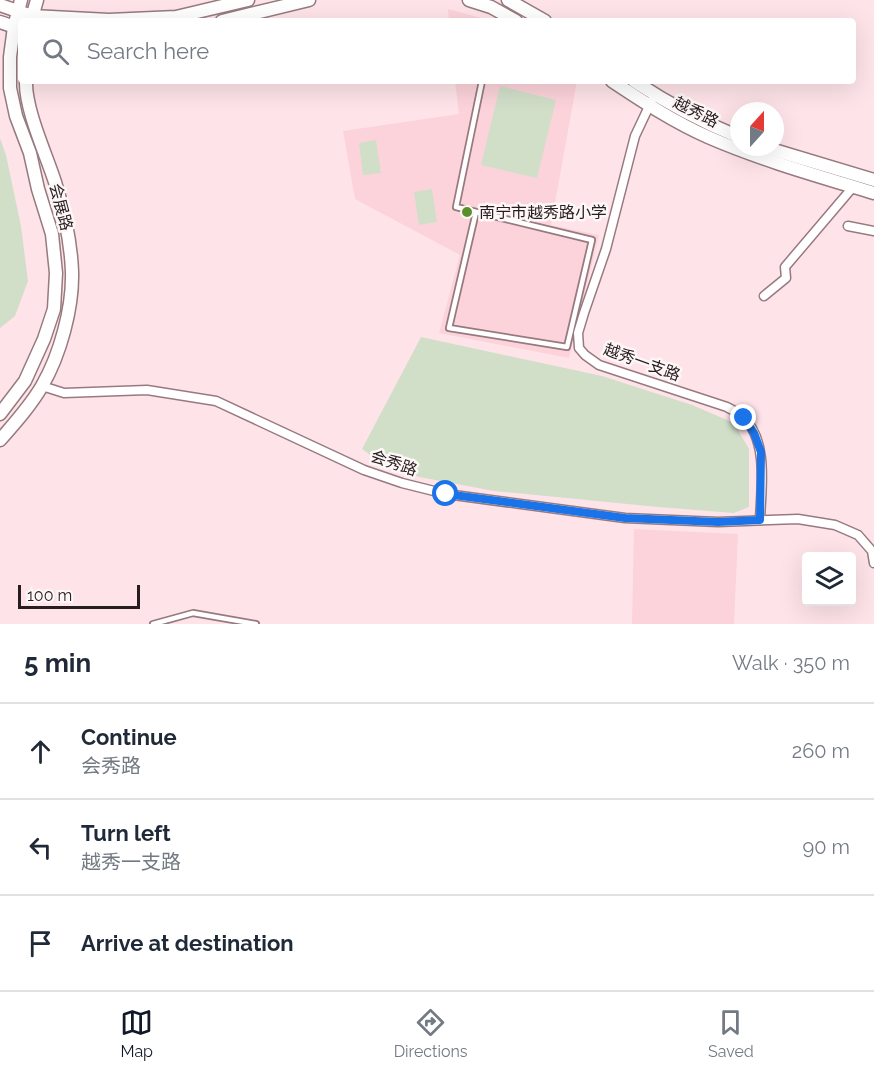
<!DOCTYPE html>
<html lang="en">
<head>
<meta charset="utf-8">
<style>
  :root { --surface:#fff; --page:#f6f6f7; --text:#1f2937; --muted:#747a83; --line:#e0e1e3; --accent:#111827 }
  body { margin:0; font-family:Raleway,"Noto Sans SC",sans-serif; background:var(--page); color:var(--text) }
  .controls { position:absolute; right:18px; bottom:18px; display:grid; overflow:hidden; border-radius:6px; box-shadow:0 6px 24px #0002 }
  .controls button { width:54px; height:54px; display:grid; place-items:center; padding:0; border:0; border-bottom:2px solid var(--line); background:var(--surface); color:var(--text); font:30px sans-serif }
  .compass { position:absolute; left:730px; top:102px; width:54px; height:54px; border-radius:50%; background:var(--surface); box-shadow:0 6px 24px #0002; rotate:21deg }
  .scale { position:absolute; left:18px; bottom:15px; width:122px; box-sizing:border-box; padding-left:6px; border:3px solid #271c1e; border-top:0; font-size:16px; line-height:21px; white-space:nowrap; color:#271c1e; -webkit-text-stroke:4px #fef7f8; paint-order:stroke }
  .stop { position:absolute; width:18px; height:18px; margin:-14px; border:4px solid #1a73e8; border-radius:50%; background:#fff }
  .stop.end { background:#1a73e8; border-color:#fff; box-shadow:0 2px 6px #0008 }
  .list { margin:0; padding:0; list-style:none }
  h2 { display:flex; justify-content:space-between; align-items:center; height:78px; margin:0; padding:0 24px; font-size:26px }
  h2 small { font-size:20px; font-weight:400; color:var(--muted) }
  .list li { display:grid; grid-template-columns:39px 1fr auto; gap:18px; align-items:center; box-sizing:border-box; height:96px; padding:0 24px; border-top:2px solid var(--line) }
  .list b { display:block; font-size:22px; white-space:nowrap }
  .list p { margin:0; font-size:20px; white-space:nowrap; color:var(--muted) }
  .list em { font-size:20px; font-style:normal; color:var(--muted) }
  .icon { flex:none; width:33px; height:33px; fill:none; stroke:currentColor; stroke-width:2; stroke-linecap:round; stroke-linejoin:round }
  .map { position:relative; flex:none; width:874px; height:624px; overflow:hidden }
  .search { position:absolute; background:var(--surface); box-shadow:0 6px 24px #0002; left:18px; right:18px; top:18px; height:66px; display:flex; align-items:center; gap:15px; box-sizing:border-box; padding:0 21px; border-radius:6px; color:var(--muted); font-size:22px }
  .sheet { height:366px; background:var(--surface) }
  nav { display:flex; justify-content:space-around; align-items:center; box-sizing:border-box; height:84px; border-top:2px solid var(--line); background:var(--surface); font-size:16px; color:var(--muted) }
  nav a { display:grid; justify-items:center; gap:3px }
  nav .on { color:var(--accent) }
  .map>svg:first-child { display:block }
  .built { fill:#fcd3da }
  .green { fill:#d1dfc9 }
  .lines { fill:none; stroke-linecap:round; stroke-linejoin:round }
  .service-casing { stroke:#977a7f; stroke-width:8 }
  .minor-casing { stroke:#977a7f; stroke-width:11 }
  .secondary-casing { stroke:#977a7f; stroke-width:15 }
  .service { stroke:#fff; stroke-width:4.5 }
  .minor { stroke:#fff; stroke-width:8 }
  .secondary { stroke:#fff; stroke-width:12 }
  .route { stroke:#1a73e8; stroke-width:8 }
  .poi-dot { fill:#5a902b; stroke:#fef7f8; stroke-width:2 }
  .labels { text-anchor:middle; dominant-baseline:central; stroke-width:5; stroke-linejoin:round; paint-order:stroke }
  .street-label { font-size:16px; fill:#271c1e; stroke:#fef7f8 }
  .poi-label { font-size:16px; fill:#271c1e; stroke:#fef7f8; text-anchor:start }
</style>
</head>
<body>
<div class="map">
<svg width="874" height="624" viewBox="0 0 874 624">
  <rect width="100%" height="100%" fill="#fee4e8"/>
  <g class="built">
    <path d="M448 9 493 21H449Z"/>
    <path d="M455 81H577L551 225 599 235 569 358 439 333 460 255 355 199 343 131 459 114Z"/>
    <path d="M634 529 738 534 734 624H632Z"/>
  </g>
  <g class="green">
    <path d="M500 86 556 100 537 178 481 165Z"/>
    <path d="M0 138 6 155 21 226 28 281 15 316 0 328Z"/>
    <path d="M376 140 381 173 363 175 359 143Z"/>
    <path d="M432 189 437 222 419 225 414 192Z"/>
    <path d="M421 337 602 376 692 405 734 423 749 449V507L734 513 658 507 494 491 419 477 379 461 362 449Z"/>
  </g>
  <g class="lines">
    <defs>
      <g id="service">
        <path d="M476 212 449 328 567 347 592 240 456 207 482 81"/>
        <path d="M153 624 193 613 256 624"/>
      </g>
      <g id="minor">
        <path d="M652 100 635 136 606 249 584 313 578 333 579 348 585 355 599 365 727 407C732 410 739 413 743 417 769 441 761 489 760 520"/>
        <path d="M848 226 874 231"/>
        <path d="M764 296 786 278 785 267 853 187"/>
        <path d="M42 386 64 393 147 390 216 401 364 470 402 483 446 494 625 518 718 522 798 519 835 525 858 535 872 551 874 563"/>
      </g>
      <g id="secondary">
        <path d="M469 0 491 7 516 21"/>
        <path d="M508 0 545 21"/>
        <path d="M0 5 32 16 109 20 176 17 248 0"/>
        <path d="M31 21 37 0"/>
        <path d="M222 21 309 0"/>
        <path d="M0 22 21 29"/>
        <path d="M612 81C642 101 674 122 708 137 761 160 818 176 874 193"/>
        <path d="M634 81C667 103 702 122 739 137"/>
        <path d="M764 147 874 180"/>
        <path d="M0 414 25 381 44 339 54 309 56 273 52 234 38 189 30 153 16 116 10 88V57L14 27 21 0"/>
        <path d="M0 440C15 423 31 405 42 386 60 355 73 308 72 272 71 242 64 211 55 182 46 154 25 109 26 81"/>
      </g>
    </defs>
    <use href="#service" class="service-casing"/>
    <use href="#minor" class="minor-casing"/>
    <use href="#secondary" class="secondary-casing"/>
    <use href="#service" class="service"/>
    <use href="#minor" class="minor"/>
    <use href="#secondary" class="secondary"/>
  </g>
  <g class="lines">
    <path class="route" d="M446 494 625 518 718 522 760 520 761 452 754 433 744 418"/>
  </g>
  <circle class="poi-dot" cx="467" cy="212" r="6"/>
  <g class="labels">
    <g class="street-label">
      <text transform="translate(696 112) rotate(27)">越秀路</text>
      <text transform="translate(61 207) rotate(75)">会展路</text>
      <text transform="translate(642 362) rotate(20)">越秀一支路</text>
      <text transform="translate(394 463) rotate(19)">会秀路</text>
    </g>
    <g class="poi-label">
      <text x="479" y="212">南宁市越秀路小学</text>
    </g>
  </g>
</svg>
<div class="controls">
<button><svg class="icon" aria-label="layers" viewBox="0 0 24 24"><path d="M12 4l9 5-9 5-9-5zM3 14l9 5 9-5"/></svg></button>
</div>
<svg class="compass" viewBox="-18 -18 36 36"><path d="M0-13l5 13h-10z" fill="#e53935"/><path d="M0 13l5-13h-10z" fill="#747a83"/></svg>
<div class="scale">100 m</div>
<div class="stop" style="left:446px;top:494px"></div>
<div class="stop end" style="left:744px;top:418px"></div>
<div class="search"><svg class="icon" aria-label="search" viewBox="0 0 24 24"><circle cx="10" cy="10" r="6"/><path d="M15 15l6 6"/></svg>Search here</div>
</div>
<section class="sheet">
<h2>5 min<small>Walk · 350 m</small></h2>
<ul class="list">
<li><svg class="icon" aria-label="ahead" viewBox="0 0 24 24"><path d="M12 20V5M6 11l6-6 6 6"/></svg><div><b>Continue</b><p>会秀路</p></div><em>260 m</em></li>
<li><svg class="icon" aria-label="left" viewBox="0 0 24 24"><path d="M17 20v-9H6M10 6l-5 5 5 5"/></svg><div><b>Turn left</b><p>越秀一支路</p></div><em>90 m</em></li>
<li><svg class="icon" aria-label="arrive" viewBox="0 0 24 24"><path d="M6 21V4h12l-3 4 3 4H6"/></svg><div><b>Arrive at destination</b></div></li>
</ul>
</section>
<nav>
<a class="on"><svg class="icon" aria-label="map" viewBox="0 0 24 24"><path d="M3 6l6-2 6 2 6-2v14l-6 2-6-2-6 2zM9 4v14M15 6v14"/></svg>Map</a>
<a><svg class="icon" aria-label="directions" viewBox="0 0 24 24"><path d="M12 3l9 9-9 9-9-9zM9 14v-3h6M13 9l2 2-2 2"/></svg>Directions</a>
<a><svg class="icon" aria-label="saved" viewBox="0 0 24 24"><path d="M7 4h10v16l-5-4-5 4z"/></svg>Saved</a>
</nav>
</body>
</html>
